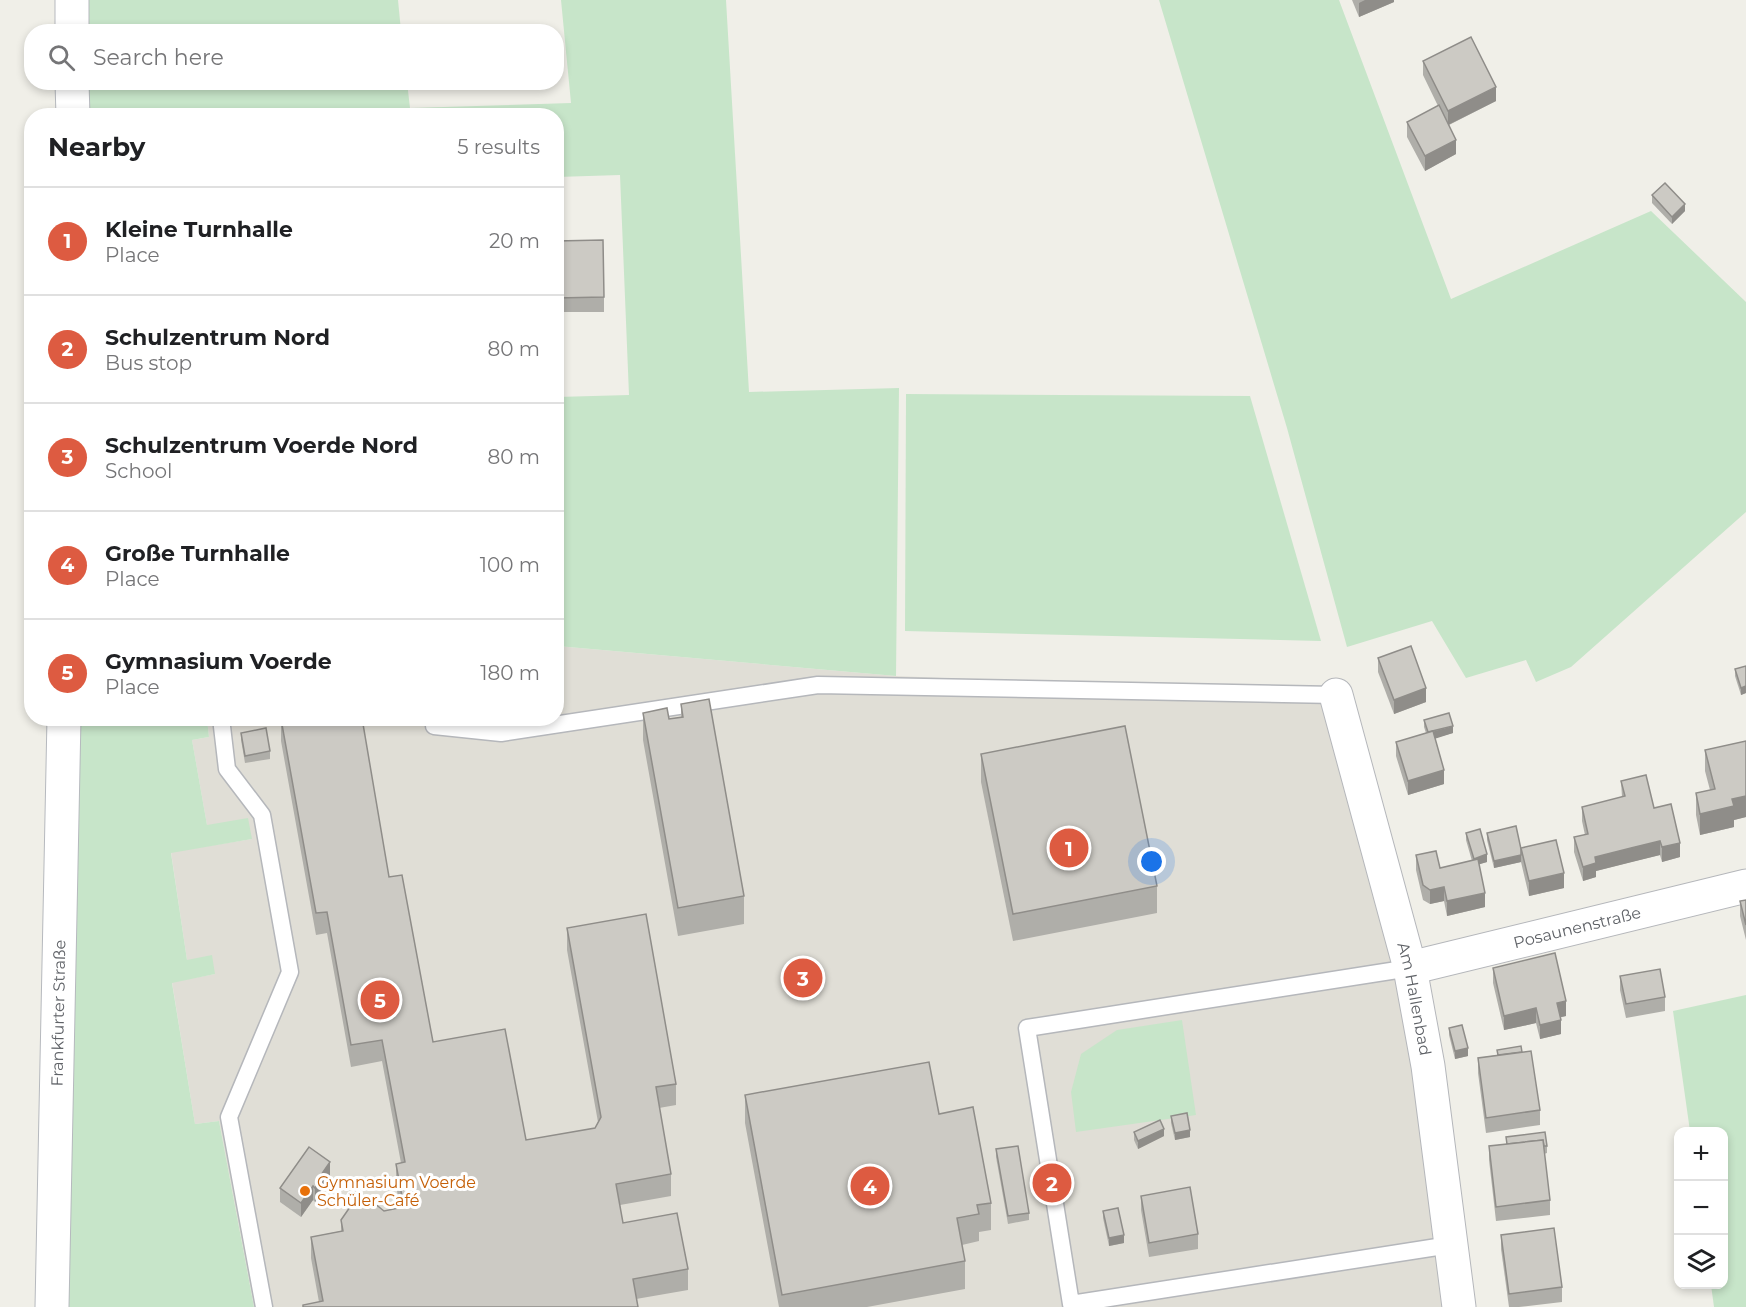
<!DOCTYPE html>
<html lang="en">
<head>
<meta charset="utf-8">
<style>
  :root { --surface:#fff; --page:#f6f6f6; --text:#202124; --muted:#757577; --line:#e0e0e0; --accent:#dd5b41 }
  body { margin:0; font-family:Montserrat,sans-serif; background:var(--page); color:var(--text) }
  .controls { position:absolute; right:18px; bottom:18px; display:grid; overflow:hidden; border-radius:12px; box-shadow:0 3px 9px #0003 }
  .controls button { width:54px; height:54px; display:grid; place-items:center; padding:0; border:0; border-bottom:2px solid var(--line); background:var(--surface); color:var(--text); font:30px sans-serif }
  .you { position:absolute; left:1152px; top:862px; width:21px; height:21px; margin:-15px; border:4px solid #fff; border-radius:50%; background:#1a73e8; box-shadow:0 0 0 9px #1a73e833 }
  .badge { display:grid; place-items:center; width:39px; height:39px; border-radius:50%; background:var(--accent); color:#fff; font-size:20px; font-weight:700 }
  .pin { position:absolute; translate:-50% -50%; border:3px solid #fff; box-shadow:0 2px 6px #0006 }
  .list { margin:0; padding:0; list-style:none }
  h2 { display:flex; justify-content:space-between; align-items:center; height:78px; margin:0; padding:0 24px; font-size:26px }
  h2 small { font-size:20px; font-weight:400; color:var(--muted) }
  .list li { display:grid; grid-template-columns:39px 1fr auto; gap:18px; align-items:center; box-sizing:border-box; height:108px; padding:0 24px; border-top:2px solid var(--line) }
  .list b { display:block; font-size:22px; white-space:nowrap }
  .list p { margin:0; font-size:20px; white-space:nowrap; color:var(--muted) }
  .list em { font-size:20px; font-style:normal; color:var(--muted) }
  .icon { flex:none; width:33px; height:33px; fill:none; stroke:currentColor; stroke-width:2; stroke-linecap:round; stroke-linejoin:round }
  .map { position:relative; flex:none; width:1746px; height:1307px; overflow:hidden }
  .search { position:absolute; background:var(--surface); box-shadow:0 3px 9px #0003; left:24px; top:24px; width:540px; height:66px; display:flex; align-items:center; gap:15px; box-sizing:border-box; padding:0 21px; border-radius:24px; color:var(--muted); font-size:22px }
  .panel { position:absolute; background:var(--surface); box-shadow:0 3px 9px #0003; left:24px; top:108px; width:540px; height:618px; border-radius:24px }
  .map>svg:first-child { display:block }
  .education { fill:#e0ded6 }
  .green { fill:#c7e5c9 }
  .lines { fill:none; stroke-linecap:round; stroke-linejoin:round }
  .service-casing { stroke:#b5b7bb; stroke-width:19 }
  .minor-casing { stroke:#b5b7bb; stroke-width:35 }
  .secondary-casing { stroke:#b6b9be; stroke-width:35 }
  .service { stroke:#fff; stroke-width:16 }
  .minor { stroke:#fff; stroke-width:33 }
  .secondary { stroke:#fff; stroke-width:33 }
  .wall { fill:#afaea9 }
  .shaded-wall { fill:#8f8d89 }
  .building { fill:#cccac4; stroke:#8f8d89; stroke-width:1.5 }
  .food-dot { fill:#e8710a; stroke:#fff; stroke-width:2 }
  .labels { text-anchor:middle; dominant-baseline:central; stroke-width:6; stroke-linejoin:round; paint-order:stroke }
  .street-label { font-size:16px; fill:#5f6267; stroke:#fff }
  .food-label { font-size:16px; fill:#c56008; stroke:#fff; text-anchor:start }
</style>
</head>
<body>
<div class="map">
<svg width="1746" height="1307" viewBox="0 0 1746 1307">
  <rect width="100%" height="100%" fill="#f0efe8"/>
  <path class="education" d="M557 646 896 676 1336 695 1410 968 1459 1307H254L219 1121 195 1124 172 982 215 974 187 960 171 852 252 839 207 825 192 740 209 737 207 719 556 718Z"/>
  <g class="green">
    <path d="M72 0H398L401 31H72Z"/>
    <path d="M561 0H726L749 392 899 388 896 676 557 646V397L629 395 620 175 557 177 556 116 73 115 72 83 407 82 410 108 571 103Z"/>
    <path d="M1159 0H1339L1451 299 1651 211 1746 302V512L1571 667 1536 682 1526 660 1466 678 1432 621 1347 647 1287 428Z"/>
    <path d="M906 394 1250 396 1321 641 905 631Z"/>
    <path d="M64 719H207L209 737 192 740 207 825 248 818 252 839 171 853 187 960 212 955 215 974 172 983 195 1124 219 1121 254 1307H53Z"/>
    <path d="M1746 995V1307H1714L1711 1285 1724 1284V1132L1690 1131 1673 1011Z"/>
    <path d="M1182 1020 1196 1115 1076 1132 1071 1092 1081 1054 1117 1030Z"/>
  </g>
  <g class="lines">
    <defs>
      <g id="service">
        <path d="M221 718 227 769 262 815 290 972 229 1117 264 1307"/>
        <path d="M434 726 501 733 818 685 1336 695"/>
        <path d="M1410 968 1027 1028 1071 1304 1450 1245"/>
      </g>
      <g id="minor">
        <path id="s1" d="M1336 695 1410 968 1428 1066 1459 1307"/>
        <path id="s2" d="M1410 968 1746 886"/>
      </g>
      <g id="secondary">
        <path d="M72 0V32"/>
        <path d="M72 82 73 116"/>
        <path id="s3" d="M52 1307 64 718"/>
      </g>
    </defs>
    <use href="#service" class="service-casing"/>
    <use href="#minor" class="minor-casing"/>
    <use href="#secondary" class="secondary-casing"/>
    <use href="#service" class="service"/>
    <use href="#minor" class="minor"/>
    <use href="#secondary" class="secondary"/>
  </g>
  <g class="wall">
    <path d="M1352 0H1394V2L1359 17Z"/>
    <path d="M1423 61 1496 101 1449 125 1456 154 1425 171 1407 137V122L1438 106 1423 75Z"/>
    <path d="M1652 195 1685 211 1672 224 1652 203Z"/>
    <path d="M556 241 604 297V312H556Z"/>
    <path d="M1378 658 1426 702 1394 714 1378 672Z"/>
    <path d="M1746 666V693L1741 695 1735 676V669Z"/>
    <path d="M681 704 744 896V924L678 936 643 740V713L669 719 681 717Z"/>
    <path d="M281 719 389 877 433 1042 526 1140 595 1128 598 1122 567 950V928L676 1084V1105L659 1108 671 1174V1196L620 1205 623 1223 688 1269V1290L636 1299 319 1302 311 1258V1237L341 1231V1220L400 1208 396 1185V1164L401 1163 382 1061 351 1067 327 933 316 935 281 741Z"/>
    <path d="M1424 720 1453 733 1435 738 1444 784 1408 795 1396 756V742L1426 733 1424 727Z"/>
    <path d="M241 733 270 751V759L245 763 241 740Z"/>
    <path d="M1746 741V817L1734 820V827L1700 835 1696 815V793L1710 790 1705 771V750Z"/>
    <path d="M981 754 1157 886V913L1013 941 981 782Z"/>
    <path d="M1621 781 1654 808 1680 857 1662 862 1660 855 1631 862 1596 871V877L1583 881 1574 852V837L1585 835 1582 821V807L1622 797Z"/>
    <path d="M1466 833 1487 862 1479 864 1485 907 1447 916 1444 901 1430 904 1423 900 1416 870V855L1440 868 1472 861 1466 840Z"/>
    <path d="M1487 833 1521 849 1564 888 1529 896 1521 862 1494 868 1487 840Z"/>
    <path d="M1746 900V940L1740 916V901Z"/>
    <path d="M1493 968 1566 1016 1561 1017V1034L1540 1039 1536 1023 1504 1030 1493 983Z"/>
    <path d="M1620 976 1665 997V1011L1626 1018 1620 990Z"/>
    <path d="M1449 1028 1468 1056 1455 1059 1449 1035Z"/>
    <path d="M1497 1050 1522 1052 1540 1110V1125L1486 1133 1478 1073V1058L1497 1055Z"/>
    <path d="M745 1095 939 1114 991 1203V1230L979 1232V1241L962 1245 965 1261V1289L867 1307H779L745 1123Z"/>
    <path d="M1171 1116 1190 1137 1175 1140 1171 1123Z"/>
    <path d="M1134 1132 1164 1136 1138 1149 1134 1140Z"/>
    <path d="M1506 1137 1547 1146V1153L1544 1154 1550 1200V1215L1496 1221 1489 1160V1146L1506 1144Z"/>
    <path d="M996 1149 1029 1213V1220L1008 1224 996 1157Z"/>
    <path d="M330 1177 321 1190V1194L315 1202 313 1200 301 1217 280 1202V1188Z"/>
    <path d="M1141 1196 1198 1234V1249L1149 1257 1141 1210Z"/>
    <path d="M1103 1211 1124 1243 1109 1246 1103 1218Z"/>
    <path d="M1501 1235 1562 1287V1302L1519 1307H1509L1501 1249Z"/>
  </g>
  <g class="shaded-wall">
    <path d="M1365 0H1394V2L1359 17V3Z"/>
    <path d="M1496 87V101L1448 125V111Z"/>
    <path d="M1456 140V154L1425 171V156Z"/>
    <path d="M1685 204V211L1672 224V217Z"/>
    <path d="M1746 686V693L1741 695V688Z"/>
    <path d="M1426 688V702L1394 714V700Z"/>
    <path d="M1453 726V733L1428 741V733Z"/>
    <path d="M1444 770V784L1408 795V781Z"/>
    <path d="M1746 796V817L1734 820V827L1700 835V814L1732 799Z"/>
    <path d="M1660 841V855L1596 871V877L1583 881V867L1595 857Z"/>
    <path d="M1680 843V857L1662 862V847Z"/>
    <path d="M1487 854V862L1474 866V859Z"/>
    <path d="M1521 855V862L1494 868V861Z"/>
    <path d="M1564 873V888L1529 896V881Z"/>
    <path d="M1444 887V901L1430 904V890Z"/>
    <path d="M1485 893V907L1447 916V901Z"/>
    <path d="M1566 1001V1016L1557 1018V1003Z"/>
    <path d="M1536 1008V1023L1504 1030V1016Z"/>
    <path d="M1561 1020V1034L1540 1039V1025Z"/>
    <path d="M1468 1048V1056L1455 1059V1051Z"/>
    <path d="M1164 1129V1136L1138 1149V1141Z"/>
    <path d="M1190 1130V1137L1175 1140V1133Z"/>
    <path d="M330 1162V1177L321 1190V1194L315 1202V1188L319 1178Z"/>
    <path d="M313 1186V1200L301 1217V1203Z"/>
    <path d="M1124 1235V1243L1109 1246V1238Z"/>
  </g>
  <g class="building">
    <path d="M1471 37 1496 87 1448 111 1423 61Z"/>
    <path d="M1439 105 1456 140 1425 156 1407 122Z"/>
    <path d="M1665 183 1685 204 1672 217 1652 195Z"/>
    <path d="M603 240 604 297 556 298V241Z"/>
    <path d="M1411 646 1426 688 1394 700 1378 658Z"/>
    <path d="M1746 666V686L1741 688 1735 669Z"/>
    <path d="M709 699 744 896 678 908 643 713 667 708 669 719 683 717 681 704Z"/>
    <path d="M1449 713 1453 726 1428 732 1424 720Z"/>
    <path d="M287 718H362L389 877 402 875 433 1042 505 1029 526 1140 595 1128 601 1117 567 928 646 914 676 1084 656 1087 671 1174 616 1184 623 1223 677 1213 688 1269 633 1279 638 1307H303V1305L323 1301 311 1237 343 1231 341 1220 350 1207 374 1203 384 1211 404 1207 396 1164 405 1162 382 1040 351 1045 327 912 316 913 281 719Z"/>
    <path d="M1125 726 1157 886 1013 914 981 754Z"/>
    <path d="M266 728 270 751 245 756 241 733Z"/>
    <path d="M1433 731 1444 770 1408 781 1396 742Z"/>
    <path d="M1746 741V796L1732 799 1734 806 1700 814 1696 793 1715 789 1705 750Z"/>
    <path d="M1646 775 1654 808 1671 804 1680 843 1662 847 1660 841 1631 848 1595 857 1596 863 1583 867 1574 837 1588 834 1582 807 1625 796 1621 781Z"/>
    <path d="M1516 826 1521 849V855L1494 861 1487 833Z"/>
    <path d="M1480 829 1487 854 1474 859 1466 833Z"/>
    <path d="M1556 840 1564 873 1529 881 1521 848Z"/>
    <path d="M1436 851 1440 868 1478 859 1485 893 1447 901 1444 887 1430 890 1423 885 1416 855Z"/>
    <path d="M1746 900V925L1740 901Z"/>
    <path d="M1555 953 1566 1001 1557 1003 1561 1020 1540 1025 1536 1008 1504 1016 1493 968Z"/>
    <path d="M1660 969 1665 997 1626 1004 1620 976Z"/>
    <path d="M1462 1025 1468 1048 1455 1051 1449 1028Z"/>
    <path d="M1521 1046 1522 1052 1498 1055 1497 1050Z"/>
    <path d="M1531 1051 1540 1110 1486 1118 1478 1058Z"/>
    <path d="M929 1062 939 1114 973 1107 991 1203 977 1205 979 1214 957 1218 965 1261 782 1295 745 1095Z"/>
    <path d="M1187 1113 1190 1130 1175 1133 1171 1116Z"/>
    <path d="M1160 1120 1164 1129 1138 1141 1134 1132Z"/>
    <path d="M1545 1132 1547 1146H1544L1543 1140 1507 1144 1506 1137Z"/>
    <path d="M1543 1140 1550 1200 1496 1207 1489 1146Z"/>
    <path d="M1018 1146 1029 1213 1008 1216 996 1149Z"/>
    <path d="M309 1147 330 1162 319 1178 321 1180 315 1188 313 1186 301 1203 280 1188Z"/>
    <path d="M1190 1187 1198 1234 1149 1243 1141 1196Z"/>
    <path d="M1118 1208 1124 1235 1109 1238 1103 1211Z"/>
    <path d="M1554 1228 1562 1287 1509 1294 1501 1235Z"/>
  </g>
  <circle class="food-dot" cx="305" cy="1191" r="6"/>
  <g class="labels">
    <g class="street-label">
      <text stroke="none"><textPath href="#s2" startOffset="172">Posaunenstraße</textPath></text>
      <text stroke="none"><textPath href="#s1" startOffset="314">Am Hallenbad</textPath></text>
      <text stroke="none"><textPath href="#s3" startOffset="294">Frankfurter Straße</textPath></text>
    </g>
    <g class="food-label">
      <text x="317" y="1182">Gymnasium Voerde<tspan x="317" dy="18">Schüler-Café</tspan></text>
    </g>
  </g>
</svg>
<div class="controls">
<button>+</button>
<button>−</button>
<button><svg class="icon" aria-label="layers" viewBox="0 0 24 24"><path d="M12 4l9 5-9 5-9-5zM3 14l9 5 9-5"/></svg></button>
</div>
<div class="you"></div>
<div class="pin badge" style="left:1069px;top:848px">1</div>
<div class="pin badge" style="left:1052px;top:1183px">2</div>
<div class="pin badge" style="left:803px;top:978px">3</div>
<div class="pin badge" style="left:870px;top:1186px">4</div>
<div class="pin badge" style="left:380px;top:1000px">5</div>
<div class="search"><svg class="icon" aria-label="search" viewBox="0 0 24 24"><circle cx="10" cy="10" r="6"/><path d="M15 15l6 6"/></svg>Search here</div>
<section class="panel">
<h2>Nearby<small>5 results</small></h2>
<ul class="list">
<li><span class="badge">1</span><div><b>Kleine Turnhalle</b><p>Place</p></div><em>20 m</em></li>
<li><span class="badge">2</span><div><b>Schulzentrum Nord</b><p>Bus stop</p></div><em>80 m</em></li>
<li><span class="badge">3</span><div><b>Schulzentrum Voerde Nord</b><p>School</p></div><em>80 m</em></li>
<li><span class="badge">4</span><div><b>Große Turnhalle</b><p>Place</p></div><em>100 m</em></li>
<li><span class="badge">5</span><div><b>Gymnasium Voerde</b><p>Place</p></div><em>180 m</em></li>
</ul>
</section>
</div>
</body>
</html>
